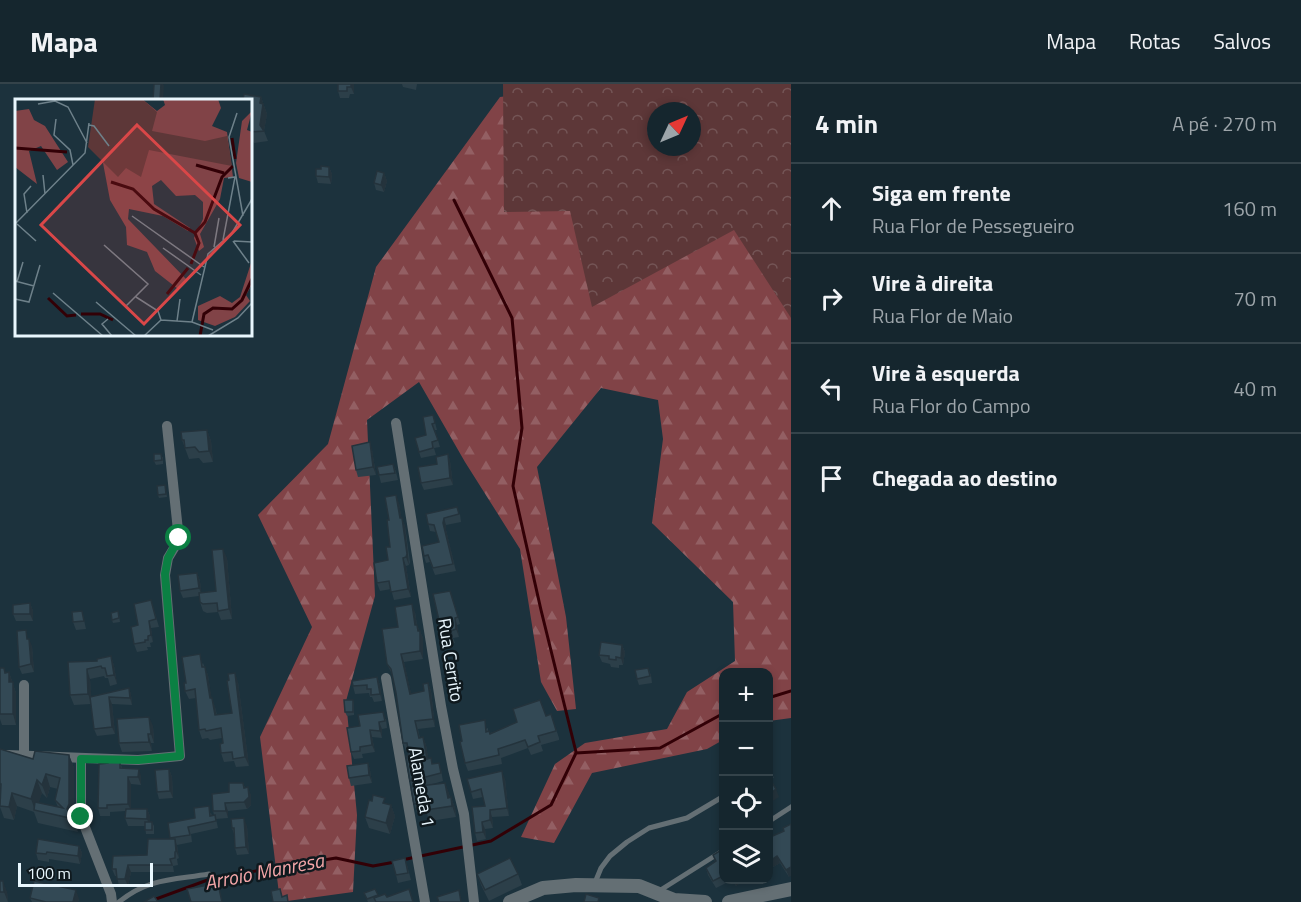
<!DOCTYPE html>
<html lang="pt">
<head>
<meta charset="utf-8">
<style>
  :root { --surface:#15262e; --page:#22323a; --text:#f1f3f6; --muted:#9da5aa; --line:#34434a }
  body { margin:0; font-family:"Titillium Web",sans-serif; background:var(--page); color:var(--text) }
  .controls { position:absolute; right:18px; bottom:18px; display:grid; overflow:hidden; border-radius:12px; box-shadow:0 3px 9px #0003 }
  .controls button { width:54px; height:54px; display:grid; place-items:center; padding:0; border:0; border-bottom:2px solid var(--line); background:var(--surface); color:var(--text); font:30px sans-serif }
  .compass { position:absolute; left:647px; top:18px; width:54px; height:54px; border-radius:50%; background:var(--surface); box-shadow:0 3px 9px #0003; rotate:46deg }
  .scale { position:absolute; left:18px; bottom:15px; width:135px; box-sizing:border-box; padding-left:6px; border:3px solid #e9f7fe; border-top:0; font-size:16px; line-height:21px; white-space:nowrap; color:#e9f7fe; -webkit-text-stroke:4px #0f191e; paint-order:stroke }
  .stop { position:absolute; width:18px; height:18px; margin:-14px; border:4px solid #0b8043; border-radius:50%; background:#fff }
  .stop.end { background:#0b8043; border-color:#fff; box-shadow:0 2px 6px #0008 }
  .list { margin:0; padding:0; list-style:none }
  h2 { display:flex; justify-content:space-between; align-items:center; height:78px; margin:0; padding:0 24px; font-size:26px }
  h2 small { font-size:20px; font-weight:400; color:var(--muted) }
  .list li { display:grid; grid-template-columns:39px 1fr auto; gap:18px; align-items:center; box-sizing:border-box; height:90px; padding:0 24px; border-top:2px solid var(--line) }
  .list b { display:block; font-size:22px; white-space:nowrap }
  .list p { margin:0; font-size:20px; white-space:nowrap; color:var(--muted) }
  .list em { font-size:20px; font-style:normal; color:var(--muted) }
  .icon { flex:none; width:33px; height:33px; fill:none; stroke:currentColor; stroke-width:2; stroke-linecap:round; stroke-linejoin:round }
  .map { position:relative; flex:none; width:791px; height:818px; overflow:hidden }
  header { display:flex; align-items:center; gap:36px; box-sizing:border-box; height:84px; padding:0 30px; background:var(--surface); border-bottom:2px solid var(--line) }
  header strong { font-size:28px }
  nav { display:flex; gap:33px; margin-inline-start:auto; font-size:21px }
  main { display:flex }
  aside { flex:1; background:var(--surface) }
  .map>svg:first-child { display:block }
  .forest { fill:url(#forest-firs) }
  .park { fill:url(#park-crowns); fill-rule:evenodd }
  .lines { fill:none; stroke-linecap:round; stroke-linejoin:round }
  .stream { stroke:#320006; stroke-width:3 }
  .service { stroke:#646f74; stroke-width:5 }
  .minor { stroke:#646f74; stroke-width:10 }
  .tertiary { stroke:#646f74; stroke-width:14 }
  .wall { fill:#2c3f49; fill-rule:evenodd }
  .shaded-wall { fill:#24333c }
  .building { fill:#334955; stroke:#24333c; stroke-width:1.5 }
  .route { stroke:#0b8043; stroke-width:8 }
  .labels { text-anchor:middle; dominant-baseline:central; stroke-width:5; stroke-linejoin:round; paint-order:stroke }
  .street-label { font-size:18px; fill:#e9f7fe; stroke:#0f191e }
  .water-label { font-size:20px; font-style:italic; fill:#f4a6a8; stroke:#0f191e }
  .inset-river { fill:none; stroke:#320006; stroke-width:3 }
  .inset-road { fill:none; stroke:#6e818a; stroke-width:1.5 }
  .view { fill:#d94748; fill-opacity:0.15; stroke:#d94748; stroke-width:3 }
  .inset-edge { fill:none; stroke:#e9f7fe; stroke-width:3 }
</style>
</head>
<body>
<header>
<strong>Mapa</strong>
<nav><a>Mapa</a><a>Rotas</a><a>Salvos</a></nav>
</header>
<main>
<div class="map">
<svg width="791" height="818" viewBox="0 0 791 818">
  <defs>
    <pattern id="forest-firs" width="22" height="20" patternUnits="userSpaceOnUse" patternTransform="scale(1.5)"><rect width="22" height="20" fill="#814347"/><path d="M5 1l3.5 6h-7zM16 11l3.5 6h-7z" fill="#935f63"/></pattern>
    <pattern id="park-crowns" width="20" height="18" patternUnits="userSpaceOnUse" patternTransform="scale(1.5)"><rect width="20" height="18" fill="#5d3738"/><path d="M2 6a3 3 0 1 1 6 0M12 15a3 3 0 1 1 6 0" fill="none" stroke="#745556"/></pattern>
  </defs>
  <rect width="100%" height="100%" fill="#1c323d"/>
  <path class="forest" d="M791 0V634L769 637 768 588H724L723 656 707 665 592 689 554 759 521 753 555 680 585 659 667 645 687 608 735 577 733 518 652 439 663 355 658 316 601 304 537 383 566 533 576 625 557 627 541 598 520 465 465 378 419 298 367 336 375 512 346 617 357 731 353 808 280 818 260 653 312 543 258 431 328 360 376 183 500 13 589 1 656 63H692V27Z"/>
  <path class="park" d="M503 0H791V234L734 146 592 223 570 127 504 128ZM656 27H692V63H656Z"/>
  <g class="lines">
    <g class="stream">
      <path d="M454 116 512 234 522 344 513 402 541 526 576 668"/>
      <path d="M768 614 791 607"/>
      <path d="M402 776 491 757 551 721 576 669 660 664 724 629"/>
      <path d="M148 818 213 794 336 774 373 782 395 778"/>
    </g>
    <g class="service">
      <path d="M768 738 791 723"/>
      <path d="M594 801 601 784 610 772 627 758 649 744 687 734 724 712"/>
      <path d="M659 807 724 766"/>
      <path d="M119 818C148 794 173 796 209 790"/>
    </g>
    <g class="minor">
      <path d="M396 339 441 622 453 685 464 730 474 818"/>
      <path d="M386 594 425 818"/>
      <path d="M7 671 138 676 180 672 165 491 168 474 179 456 167 342"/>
      <path d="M24 672V601"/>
      <path d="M81 675V733L111 810 112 818"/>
    </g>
    <g class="tertiary">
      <path d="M510 818 543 804 576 801 639 802 674 816 705 818"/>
      <path d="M729 818 791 805"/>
    </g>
  </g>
  <g class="wall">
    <path d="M338 0H354V10H350L349 14H340L338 7Z"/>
    <path d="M402 0H417L416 6 403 3Z"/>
    <path d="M261 13 267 30 264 47 268 57 254 59 250 54V16Z"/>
    <path d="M329 83 332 90 331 100 318 99 316 92 321 85Z"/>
    <path d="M384 89 387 97 384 108 376 106 374 99Z"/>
    <path d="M433 331 437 346H435L440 363 434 364 436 371 421 374 419 368 426 351Z"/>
    <path d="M207 346 211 357 213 378 203 379 199 374 189 375 182 356Z"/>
    <path d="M372 366 376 391 358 393 356 386Z"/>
    <path d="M448 370 450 377 453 401 424 406 421 399 437 380Z"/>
    <path d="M163 373V380L156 381 154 377Z"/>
    <path d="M393 380 396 388 398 396 381 399 379 391Z"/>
    <path d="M165 401 167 413 159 414 158 411Z"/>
    <path d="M399 419 401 434 405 442 410 478 409 481 406 482 411 513 394 516 391 505 380 507 377 499 388 476 390 463 389 436Z"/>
    <path d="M426 430H460L461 438 446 441V446L456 487 435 491 430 478 426 479 424 472 439 458 436 448 430 447Z"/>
    <path d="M227 474 232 535 221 536 218 528 207 529 203 527 200 518 199 512 183 514 180 507 197 489 200 497 201 509 216 507Z"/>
    <path d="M450 507 460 540 457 541 459 553 453 554 455 559 446 561 443 554Z"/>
    <path d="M151 516 159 543 151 544 153 558 150 559 151 563H147L148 566 137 568 134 560 138 541Z"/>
    <path d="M30 519 33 527V537H16L13 530Z"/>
    <path d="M82 527 86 545 76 546 73 538Z"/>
    <path d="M415 528 417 541 423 554V575L404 578 411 610 424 607 428 599 431 607 435 643 418 645 420 654 423 653 426 661 428 674 433 680 441 686 443 697 429 701 445 699 450 713H451L455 724 456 733 430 737 427 730 418 731 414 720 412 703 410 697 409 667H406L403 659 396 609 392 590 387 580 398 543Z"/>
    <path d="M119 531 120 538 113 539 112 536Z"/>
    <path d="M622 561 625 568 623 581H619V584L611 583 610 580 602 578 599 571Z"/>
    <path d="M32 562 34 588 22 590 19 583Z"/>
    <path d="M111 572 114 582 117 600 110 602 108 594H105L104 592 90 595 91 613 129 604 131 611 132 621 112 620 115 650 97 652 94 645 91 620 74 621 70 611 68 578 97 577Z"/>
    <path d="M203 579 208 591 211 614 215 623 217 631 232 629 238 598 249 682 236 683 234 677 224 678 221 669 223 659 222 654 210 656 208 654 202 655 199 646 196 614 189 615 185 607 186 599Z"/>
    <path d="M0 584 6 589 9 588 16 609V641H2L0 635Z"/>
    <path d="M648 584 651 591 652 599 639 601 637 595Z"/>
    <path d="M377 593 380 601 382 617 374 618 372 613H370L369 609 355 610 353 602Z"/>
    <path d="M353 616 354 620V631L347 632 345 628Z"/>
    <path d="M551 630 559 654V656L541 661 543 667 531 671 528 664 501 674 502 680 468 687 465 679 462 657 488 644V647L490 649Z"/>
    <path d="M386 635 387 644 382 645V654L372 653 375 668 362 670 363 674 354 675 351 668 360 642Z"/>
    <path d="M153 642 154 659H151L152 667 122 668 119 659Z"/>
    <path d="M0 665 33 675 69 671 74 684 73 734 78 748 38 739 34 728 17 722 14 736 4 734 0 723 1 705 0 702ZM50 703 58 705 55 716 58 723 38 719 42 709 47 714Z"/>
    <path d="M120 678 122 684 141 692V701L131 700V725H147L150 732V738H152L154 742V750H146L145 742H128L125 734 126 727 110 728V732H100L98 724Z"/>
    <path d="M368 679 370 686 372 699 351 702 349 694Z"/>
    <path d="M768 681 774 694 768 695Z"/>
    <path d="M169 685 172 693 173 714 159 715 157 708Z"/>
    <path d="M505 695 509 732 492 733 493 744 485 745 486 755 477 757 475 749 485 722 483 713 473 715 471 708Z"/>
    <path d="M243 699 245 704 251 711V721L247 725 228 727V734L216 735 218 744 191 750 192 758 177 761 179 774 177 775 178 781 173 782 174 788H131L128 802H119L117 792H115L112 785 147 771 170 755 168 739 195 734 211 729 212 732 214 731 213 727 229 708Z"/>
    <path d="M387 720 391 721 395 732 390 750 369 744 365 733Z"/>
    <path d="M791 740 789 793 780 779 768 786 783 747V744Z"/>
    <path d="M247 742 249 770 237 771 235 764 234 750 232 744Z"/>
    <path d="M79 762 82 769 80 780 49 775V778L38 776 36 769Z"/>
    <path d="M723 765V795H746L736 802 732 796 716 804 708 791 706 784 715 778 713 771Z"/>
    <path d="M407 781 411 796 398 799 396 791Z"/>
    <path d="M477 790H518L522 801 489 817 481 801Z"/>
    <path d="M0 797 7 808 8 818H0Z"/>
    <path d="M375 805 378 813H387L414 818H368L364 809Z"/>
    <path d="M30 814 79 815 78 818H32Z"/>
  </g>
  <g class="shaded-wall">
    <path d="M161 0H163L164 2 163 16H160Z"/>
    <path d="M351 0H354V10L351 3Z"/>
    <path d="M261 13 267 30 264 47 260 41Z"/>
    <path d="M329 83 332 90 331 100 329 93Z"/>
    <path d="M384 89 387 97 384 108 381 101Z"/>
    <path d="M207 346 211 357 213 378 209 367Z"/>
    <path d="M370 358 372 366 376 391 373 383Z"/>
    <path d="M448 370 450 377 453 401 450 394Z"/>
    <path d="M396 411 399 419 403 442 400 434Z"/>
    <path d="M402 434 405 442 409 481 406 473Z"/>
    <path d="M444 434 446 441V446L456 487 443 439Z"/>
    <path d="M223 465 227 474 232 535 229 525Z"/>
    <path d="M403 474 406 482 411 513 408 505Z"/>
    <path d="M197 489 200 497 202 512 199 504Z"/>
    <path d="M30 519 33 527V537L30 530Z"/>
    <path d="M412 520 415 528 418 549 415 541Z"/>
    <path d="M455 534 457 541 459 553 456 545Z"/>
    <path d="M149 537 151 544 153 558 151 551Z"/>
    <path d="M417 541 423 554V575L420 567Z"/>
    <path d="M29 555 32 562 34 588 31 580Z"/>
    <path d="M622 561 625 568 623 581 621 574Z"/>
    <path d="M401 570 404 578 413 618 410 610Z"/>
    <path d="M111 572 114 582 117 600 114 591Z"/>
    <path d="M205 583 208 591 213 623 210 614Z"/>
    <path d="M87 585 90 595 92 620 88 610Z"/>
    <path d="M9 588 16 609V641L13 630 9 598Z"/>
    <path d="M235 589 238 598 249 682 245 673Z"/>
    <path d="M377 593 380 601 382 617 380 610Z"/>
    <path d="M428 599 431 607 435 643 433 635Z"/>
    <path d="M129 604 131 611 132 621 130 614Z"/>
    <path d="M109 613 112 620 115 650 112 643Z"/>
    <path d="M212 614 215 623 218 640 215 631Z"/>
    <path d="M149 633 153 642 154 659 151 650Z"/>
    <path d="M379 638 382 645V654L380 647Z"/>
    <path d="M370 646 372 653 375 668 372 661Z"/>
    <path d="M148 650 151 659 152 667 149 658Z"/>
    <path d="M423 653 426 661 430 682 427 675Z"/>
    <path d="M69 671 74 684V733L73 735 67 725Z"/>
    <path d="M368 679 370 686 372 699 369 691Z"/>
    <path d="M139 685 141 692V701L138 693Z"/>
    <path d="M169 685 172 693 173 714 170 707Z"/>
    <path d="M502 687 505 695 509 732 507 724Z"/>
    <path d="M46 690 50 703 47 714 42 701Z"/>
    <path d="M128 693 131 700V727L128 720Z"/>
    <path d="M37 696 42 709 36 727 35 726 31 715Z"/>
    <path d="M445 699 449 709 452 725 448 714Z"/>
    <path d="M248 703 251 711V721L247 725 244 718Z"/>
    <path d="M776 705 779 713 768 720V711Z"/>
    <path d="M12 709 17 722 14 736 9 723Z"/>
    <path d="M451 713 455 724 456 733 452 722Z"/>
    <path d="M225 719 228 727V734L226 727Z"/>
    <path d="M391 721 395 732 390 750 386 739Z"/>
    <path d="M147 725 150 732V742L147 735Z"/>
    <path d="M490 726 492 733 493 744 490 736Z"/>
    <path d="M244 734 247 742 249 770 246 763Z"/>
    <path d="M482 738 485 745 486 755 483 748Z"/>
    <path d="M175 755 177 762 179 774 176 767Z"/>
    <path d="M79 762 82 769 80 780 78 772Z"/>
    <path d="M777 772 780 779 768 786V778Z"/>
    <path d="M128 781 131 788 128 802 125 795Z"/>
    <path d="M791 783V792L789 793 786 786Z"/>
    <path d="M733 795H746L736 802Z"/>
    <path d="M3 797 7 808 8 818 4 808Z"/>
    <path d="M76 806 79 815 78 818H73Z"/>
  </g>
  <g class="building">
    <path d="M154 0H161L160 16H153Z"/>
    <path d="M338 0H351V3H347V7H338Z"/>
    <path d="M244 10 261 13 260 19 263 20 260 41 264 47 250 48V16H243Z"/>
    <path d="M321 82 329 83V93L316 92V85H321Z"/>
    <path d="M377 87 384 89 381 101 374 99Z"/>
    <path d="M433 331 435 339 432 340 438 356 432 358 433 364 419 368 415 354 426 351 423 333Z"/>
    <path d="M207 346 209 367 199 368 195 363 185 364 184 356H182L181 348Z"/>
    <path d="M370 358 373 383 356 386 352 362Z"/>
    <path d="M154 370H161L162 376 154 377Z"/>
    <path d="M448 370 450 394 421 399 418 383 437 380 436 373Z"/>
    <path d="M393 380 395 389 379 391 377 383Z"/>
    <path d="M165 401 166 410 158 411 157 402Z"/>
    <path d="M396 411 400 434H402L407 470 406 473 403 474 408 505 391 508 389 497 377 499 374 479 388 476 386 463H390L387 436H389L385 413Z"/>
    <path d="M457 423 459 430 444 434 443 439 453 480 433 484 428 471 424 472 422 462 439 458 434 441 428 440 426 430Z"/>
    <path d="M223 465 229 525 218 527 217 519 203 520 200 518 199 509 216 507 212 466Z"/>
    <path d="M197 489 199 504 180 507 178 491Z"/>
    <path d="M450 507 458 533 455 534 456 545 451 547 452 552 443 554 433 510Z"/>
    <path d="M151 516 156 535 149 537 151 551 148 552V556H145V558L134 560 131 543 138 541 134 520Z"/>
    <path d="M30 519V530H13V521Z"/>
    <path d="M412 520 415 541H417L418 547H420V567L401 570 410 610 424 607 423 600 428 599 433 635 415 637 419 654 423 653 427 675 431 674 432 680 439 679 441 689 410 697 406 672 409 671 407 659H403L396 609 391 585 387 580 382 545 398 543 395 523Z"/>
    <path d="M82 527 84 537 73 538 72 528Z"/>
    <path d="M118 527 119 534 112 536 111 529Z"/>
    <path d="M26 546 27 555H29L31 580 19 583 17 547Z"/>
    <path d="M601 558 622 561 621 574 616 573V576L609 575V572L599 571Z"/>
    <path d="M200 570 202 583H205L210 614H212L215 631 232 629 227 597 229 596 228 590 235 589 245 673 233 675 232 668 221 669 220 660 223 659 221 644 206 647 205 645 199 646 195 605 185 607 184 599H186L182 573Z"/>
    <path d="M111 572 114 591 107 592 105 584H102L101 582 87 585 88 610 70 611 68 578 97 577V575Z"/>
    <path d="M0 584H4L5 589 9 588V598H13V630H0Z"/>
    <path d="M648 584 650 592 637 595 635 586Z"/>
    <path d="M377 593 380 610 371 611V605H367V601L353 602 352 597Z"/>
    <path d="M129 604 130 614 109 613 112 643 94 645 90 613Z"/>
    <path d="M344 616H353V628H345Z"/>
    <path d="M540 616 546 632 551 630 556 646V647L538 652 540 658 528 663 525 656 498 665 499 671 465 679 460 658 462 657 459 641 485 636 486 648 489 647 490 650 517 638 513 625Z"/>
    <path d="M383 628 385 637 379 638 380 647 370 646 372 661 360 663V667L351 668 347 644 360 642 358 631Z"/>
    <path d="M149 633 151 650H148L149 658 119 659 117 635Z"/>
    <path d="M0 665 33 675 35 667 69 671V720L67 725 74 735 34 726 35 718 63 724 55 716 60 694 46 690 42 701 37 696 31 715 12 709 9 723 0 722 1 700H0Z"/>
    <path d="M108 677 120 678V684L139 685 138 693H128V720L107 721V724H98L99 680 108 679Z"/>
    <path d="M368 679 369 691 349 694 347 682Z"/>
    <path d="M169 685 170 707 157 708 155 686Z"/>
    <path d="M502 687 507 724 490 726V736L482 738 483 748 475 749 472 723 485 722 481 705 471 708 467 695Z"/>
    <path d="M229 699H243L244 704 248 703 249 713 244 718 225 719 226 727H213L212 710 229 708Z"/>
    <path d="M445 699 448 714 451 713 452 722 426 726 425 719 414 720 411 703Z"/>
    <path d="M773 700 776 705 768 711V702Z"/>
    <path d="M373 711 385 714 383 719 391 721 386 739 365 733 369 716 372 717Z"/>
    <path d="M209 722 210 732 215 731 216 737 188 743 190 751 170 754 168 739 195 734 194 724Z"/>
    <path d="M126 725H147V735L125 734Z"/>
    <path d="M244 734 246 763 235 764 234 744H232L231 735Z"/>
    <rect x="145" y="738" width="7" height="8"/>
    <path d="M791 740V783L786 786 777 772 768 778V754L784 747 783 744Z"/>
    <path d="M38 755 79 762 78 772 47 768 46 770 36 769Z"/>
    <path d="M148 755H175L176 767 175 768V774L170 775 172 781H128L125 795H117L116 785H112L113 772 147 771Z"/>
    <path d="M723 765V792L713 797 706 784 716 777 713 771Z"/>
    <path d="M405 774 408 789 396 791 392 777Z"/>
    <path d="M510 774 518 790 485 806 477 790Z"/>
    <path d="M217 795 222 818H191L187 805 209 801 208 797Z"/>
    <path d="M0 797H3L4 808H0Z"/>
    <path d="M34 797 76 806 73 818H46L30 814Z"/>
    <path d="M280 805 282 813 287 811 288 818H273L271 807Z"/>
    <path d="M375 805 378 811 367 815 364 809Z"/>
    <path d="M409 805 413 818H376L374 814 385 810 387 813Z"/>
    <path d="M459 806 461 818H439L437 813Z"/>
    <path d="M586 810 599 814 598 818H584Z"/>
    <path d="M154 812 158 818H144Z"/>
  </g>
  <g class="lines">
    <path class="route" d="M81 733V675L138 676 180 672 165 490 168 474 179 454"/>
  </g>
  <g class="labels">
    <g class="street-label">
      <text transform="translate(451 576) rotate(81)">Rua Cerrito</text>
      <text transform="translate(422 703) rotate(80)">Alameda 1</text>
    </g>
    <g class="water-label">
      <text transform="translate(264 787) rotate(-11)">Arroio Manresa</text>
    </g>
  </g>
  <g transform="translate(15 15)">
    <rect width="237" height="237" fill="#1c323d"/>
    <path d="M127 0 142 12 150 6 148 0H203L206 9 197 27 212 33 218 78 209 79 205 100 185 135 189 148 184 152 179 139 188 120V103L180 96 161 97 146 81 137 87 139 105 175 129 173 132 148 117 114 110 113 120 171 180 163 190 140 172 132 153 112 146 111 128 95 101 88 64ZM14 10 19 21 30 27 53 63 42 71 26 47 14 52 22 85 0 68V12ZM237 12 232 31 237 33V83L224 79 221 64 227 22ZM237 161V185L231 196 235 202 220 218 200 227 183 221V207L205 197 217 204 225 198Z" fill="#814347"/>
    <path d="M80 0H127L142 13 137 32 190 42 212 37 217 67 134 51 126 78 111 69 103 78 73 48Z" fill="#5d3738"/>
    <path class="inset-river" d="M217 39 220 60M0 49 52 53M181 66 209 74M96 83 118 90 139 110 180 134M176 165 184 144 180 134 190 123 207 78 218 67M152 195 173 169M33 199 52 217 61 216M66 215H85L98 221M185 237 189 215 198 209 217 210 227 201 237 180"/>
    <path class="inset-road" d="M23 5 40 2 53 8 72 44M222 14 214 38 228 117M41 20 39 36 55 51 58 66M74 26 79 27 94 47M28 76 30 95M12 114 9 95 16 87M117 117 189 168M0 125 70 54 74 24M2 125 21 142M208 141 220 78 213 79M218 142 234 164M219 142 237 143M89 146 133 185 111 207M199 148 204 119M148 149 186 176M0 182 19 187M2 183 8 163M38 194 88 237M121 198 143 212 146 221M0 200 14 203 25 166M81 203 121 237M93 220 87 225 97 237M162 222 165 200M177 223 193 155 217 134 237 100M129 237 146 221 177 223 198 231M193 237 223 219 237 204"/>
    <path class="view" d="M122 26 225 126 129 225 26 126Z"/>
    <rect width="237" height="237" class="inset-edge"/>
  </g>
</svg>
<div class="controls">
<button>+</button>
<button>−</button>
<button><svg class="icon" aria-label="locate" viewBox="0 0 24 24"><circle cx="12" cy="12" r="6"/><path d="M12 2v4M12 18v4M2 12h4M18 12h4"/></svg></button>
<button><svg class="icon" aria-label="layers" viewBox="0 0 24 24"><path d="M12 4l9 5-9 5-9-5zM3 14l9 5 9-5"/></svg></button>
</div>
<svg class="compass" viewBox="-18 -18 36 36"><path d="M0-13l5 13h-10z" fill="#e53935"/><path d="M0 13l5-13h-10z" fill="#9da5aa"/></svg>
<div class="scale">100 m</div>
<div class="stop" style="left:179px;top:454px"></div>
<div class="stop end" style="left:81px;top:733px"></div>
</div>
<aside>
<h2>4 min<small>A pé · 270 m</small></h2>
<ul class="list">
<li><svg class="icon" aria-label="ahead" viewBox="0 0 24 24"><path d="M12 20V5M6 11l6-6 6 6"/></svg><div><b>Siga em frente</b><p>Rua Flor de Pessegueiro</p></div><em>160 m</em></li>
<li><svg class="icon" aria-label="right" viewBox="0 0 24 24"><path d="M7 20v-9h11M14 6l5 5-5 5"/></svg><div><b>Vire à direita</b><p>Rua Flor de Maio</p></div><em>70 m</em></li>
<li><svg class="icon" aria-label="left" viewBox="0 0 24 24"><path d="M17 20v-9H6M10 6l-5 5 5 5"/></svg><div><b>Vire à esquerda</b><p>Rua Flor do Campo</p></div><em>40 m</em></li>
<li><svg class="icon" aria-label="arrive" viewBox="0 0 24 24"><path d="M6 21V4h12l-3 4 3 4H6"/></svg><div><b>Chegada ao destino</b></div></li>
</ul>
</aside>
</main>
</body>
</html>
